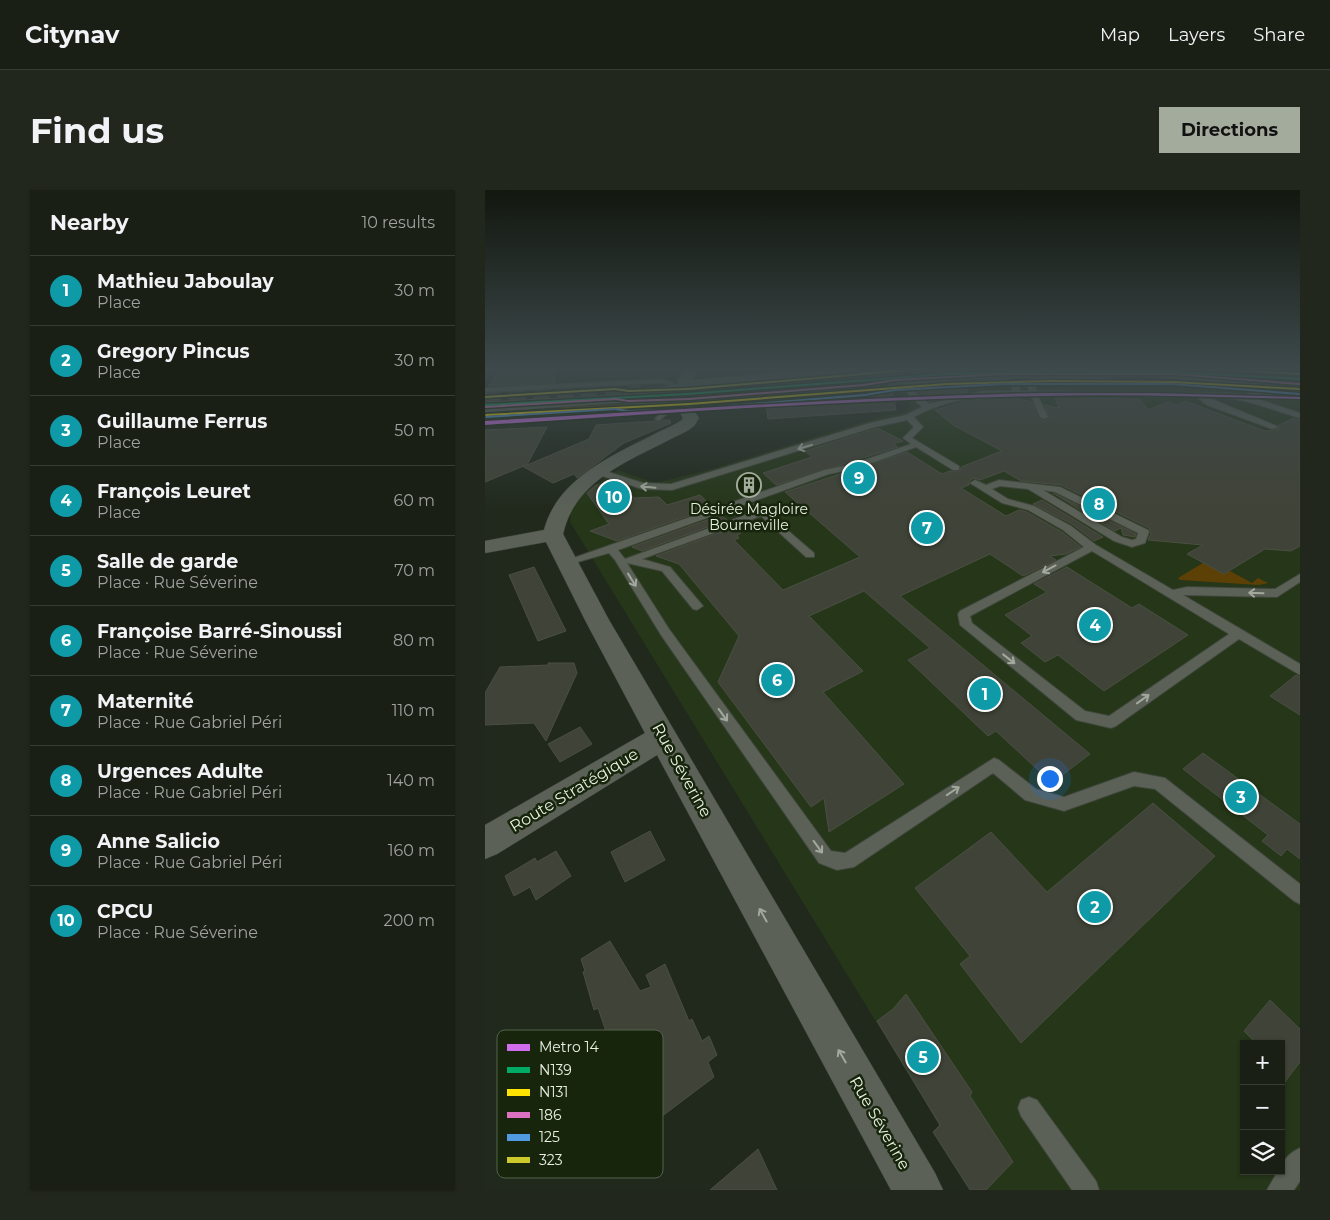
<!DOCTYPE html>
<html lang="en">
<head>
<meta charset="utf-8">
<style>
  :root { --surface:#191f15; --page:#22271e; --text:#f1f3f6; --muted:#9fa2a0; --line:#373d34; --accent:#a2ab9c }
  body { margin:0; font-family:Montserrat,sans-serif; background:var(--page); color:var(--text) }
  .controls { position:absolute; right:15px; bottom:15px; display:grid; overflow:hidden; border-radius:0px; box-shadow:0 1px 4px #0004 }
  .controls button { width:45px; height:45px; display:grid; place-items:center; padding:0; border:0; border-bottom:1px solid var(--line); background:var(--surface); color:var(--text); font:25px sans-serif }
  .you { position:absolute; left:564px; top:588px; width:18px; height:18px; margin:-12px; border:4px solid #fff; border-radius:50%; background:#1a73e8; box-shadow:0 0 0 8px #1a73e833 }
  .badge { display:grid; place-items:center; width:32px; height:32px; border-radius:50%; background:var(--accent); color:#fff; font-size:16px; font-weight:700 }
  .pin { position:absolute; translate:-50% -50%; border:2px solid #fff; box-shadow:0 1px 5px #0006 }
  .list { margin:0; padding:0; list-style:none }
  h2 { display:flex; justify-content:space-between; align-items:center; height:65px; margin:0; padding:0 20px; font-size:21px }
  h2 small { font-size:16px; font-weight:400; color:var(--muted) }
  .list li { display:grid; grid-template-columns:32px 1fr auto; gap:15px; align-items:center; box-sizing:border-box; height:70px; padding:0 20px; border-top:1px solid var(--line) }
  .list b { display:block; font-size:19px; white-space:nowrap }
  .list p { margin:0; font-size:16px; white-space:nowrap; color:var(--muted) }
  .list em { font-size:16px; font-style:normal; color:var(--muted) }
  .icon { flex:none; width:28px; height:28px; fill:none; stroke:currentColor; stroke-width:2; stroke-linecap:round; stroke-linejoin:round }
  .map { position:relative; flex:none; width:815px; height:1000px; overflow:hidden; border-radius:0px }
  header { display:flex; align-items:center; gap:30px; box-sizing:border-box; height:70px; padding:0 25px; background:var(--surface); border-bottom:1px solid var(--line) }
  header strong { font-size:24px }
  nav { display:flex; gap:28px; margin-inline-start:auto; font-size:18px }
  .intro { display:flex; align-items:center; justify-content:space-between; box-sizing:border-box; height:120px; padding:0 30px }
  h1 { margin:0; font-size:35px }
  .button { padding:12px 22px; border-radius:0px; background:var(--accent); color:#111; font-size:18px; font-weight:700 }
  main { display:flex; gap:30px; padding:0 30px }
  aside { flex:1; background:var(--surface); border-radius:0px; box-shadow:0 1px 4px #0004 }
  .map>svg:first-child { display:block }
  .built { fill:#253619; fill-rule:evenodd }
  .green { fill:#5c4005 }
  .building { fill:#404337; stroke:#4b4f43 }
  .lines { fill:none; stroke-linecap:round; stroke-linejoin:round }
  .highway-tunnel { stroke:#3f473a; stroke-width:16; stroke-dasharray:16 8; stroke-linecap:butt }
  .lane-casing { stroke:#3f463b; stroke-width:2 }
  .street-casing { stroke:#3f463b; stroke-width:1 }
  .secondary-casing { stroke:#3f463b; stroke-width:1 }
  .lane { fill:#5b6157; fill-rule:evenodd }
  .street { fill:#5b6157; fill-rule:evenodd }
  .secondary { fill:#5b6157; fill-rule:evenodd }
  .bus-1-casing { stroke:#17250c; stroke-width:3 }
  .bus-2-casing { stroke:#17250c; stroke-width:3 }
  .bus-3-casing { stroke:#17250c; stroke-width:3 }
  .bus-4-casing { stroke:#17250c; stroke-width:3 }
  .bus-5-casing { stroke:#17250c; stroke-width:3 }
  .bus-1 { fill:#00ab66; fill-rule:evenodd }
  .bus-2 { fill:#ffe300; fill-rule:evenodd }
  .bus-3 { fill:#dc70c1; fill-rule:evenodd }
  .bus-4 { fill:#5199e1; fill-rule:evenodd }
  .bus-5 { fill:#cec92a; fill-rule:evenodd }
  .metro-1-casing { stroke:#17250c; stroke-width:3 }
  .metro-1 { fill:#cf6dec; fill-rule:evenodd }
  .oneway { stroke:#a2a99c }
  .labels { text-anchor:middle; dominant-baseline:central; stroke-width:5; stroke-linejoin:round; paint-order:stroke }
  .far-poi-label { font-size:14px; fill:#e8f1e1; stroke:#17250c }
  .street-label { font-size:16px; fill:#e8f1e1; stroke:#17250c }
  .key { fill:#17250c; stroke:#56624c; stroke-width:1 }
  .key-label { font-size:14px; fill:#e8f1e1 }
</style>
</head>
<body>
<header>
<strong>Citynav</strong>
<nav><a>Map</a><a>Layers</a><a>Share</a></nav>
</header>
<div class="intro"><h1>Find us</h1><a class="button">Directions</a></div>
<main>
<aside>
<h2>Nearby<small>10 results</small></h2>
<ul class="list">
<li><span class="badge" style="background:#0f9aa8">1</span><div><b>Mathieu Jaboulay</b><p>Place</p></div><em>30 m</em></li>
<li><span class="badge" style="background:#0f9aa8">2</span><div><b>Gregory Pincus</b><p>Place</p></div><em>30 m</em></li>
<li><span class="badge" style="background:#0f9aa8">3</span><div><b>Guillaume Ferrus</b><p>Place</p></div><em>50 m</em></li>
<li><span class="badge" style="background:#0f9aa8">4</span><div><b>François Leuret</b><p>Place</p></div><em>60 m</em></li>
<li><span class="badge" style="background:#0f9aa8">5</span><div><b>Salle de garde</b><p>Place · Rue Séverine</p></div><em>70 m</em></li>
<li><span class="badge" style="background:#0f9aa8">6</span><div><b>Françoise Barré-Sinoussi</b><p>Place · Rue Séverine</p></div><em>80 m</em></li>
<li><span class="badge" style="background:#0f9aa8">7</span><div><b>Maternité</b><p>Place · Rue Gabriel Péri</p></div><em>110 m</em></li>
<li><span class="badge" style="background:#0f9aa8">8</span><div><b>Urgences Adulte</b><p>Place · Rue Gabriel Péri</p></div><em>140 m</em></li>
<li><span class="badge" style="background:#0f9aa8">9</span><div><b>Anne Salicio</b><p>Place · Rue Gabriel Péri</p></div><em>160 m</em></li>
<li><span class="badge" style="background:#0f9aa8">10</span><div><b>CPCU</b><p>Place · Rue Séverine</p></div><em>200 m</em></li>
</ul>
</aside>
<div class="map">
<svg width="815" height="1000" viewBox="0 0 815 1000">
  <rect width="100%" height="100%" fill="#21291c"/>
  <path class="built" d="M596 192 815 199V1000H494L85 332 86 323 96 306 106 297 133 280 170 293 227 279 397 226 418 223 425 216 414 198ZM759 854H796V981H759Z"/>
  <g class="green">
    <path d="M163 213 162 215 74 220 76 217Z"/>
    <path d="M718 373 739 384 745 381 767 393 773 388 783 393 774 395 695 390 693 388Z"/>
  </g>
  <g class="building">
    <path d="M16 179H69L70 193 3 196Z"/>
    <path d="M364 186 384 188V190L279 200 278 194Z"/>
    <path d="M480 196 483 202 444 212 430 198Z"/>
    <path d="M384 197V201L407 200 411 220 283 229 280 208 349 203Z"/>
    <path d="M524 207 547 212 553 228 558 231 565 228 559 215 574 218 570 208 655 209 663 220 683 212 692 215 700 211 780 241 795 239 794 235 809 228 815 230V356L806 361 780 359 739 384 702 364 718 355 663 350 666 343 664 338 576 295 536 291 519 281 495 290 489 288 484 291V295L476 298 521 326 534 320 542 322 577 342 596 357 581 364 565 366 571 370 538 386 505 364 415 406 605 564 567 593 511 541 503 546 423 470 445 458 379 401 324 426 378 481 338 502 419 594 344 642 339 608 326 617 233 492 254 446 194 374 171 366 250 337 256 343 252 345 254 348 249 350 298 400 375 367 300 302 422 262 457 284 465 281H475L476 277 517 261 468 235 450 220 486 210Z"/>
    <path d="M178 230H185L186 233 139 253 92 288 89 284 68 293 37 276 41 275 0 292V240L62 237 42 275 104 249 111 235 170 231 174 233Z"/>
    <path d="M393 238 418 251 408 254 413 257 291 295 278 283 327 267 320 261Z"/>
    <path d="M134 293 138 295 149 308 174 307 182 315 215 305 228 317 132 351 105 341 124 334 102 303 111 295Z"/>
    <path d="M568 303 651 344 650 347 638 345 636 338 630 341Z"/>
    <path d="M557 310 618 347 609 351 587 334 548 314Z"/>
    <path d="M236 325 242 330 157 361 147 357Z"/>
    <path d="M49 377 81 441 53 451 24 385Z"/>
    <path d="M582 377 647 418 654 414 703 445 619 501 573 465 560 472 536 453 547 446 520 425 562 402 549 394Z"/>
    <path d="M63 473H89L92 483 61 551 49 533 0 535V503L15 477 64 475Z"/>
    <path d="M811 485 815 487V525L785 506Z"/>
    <path d="M95 537 107 554 75 572 63 554Z"/>
    <path d="M718 563 815 634V669L802 659 796 666 777 651 783 645 698 579Z"/>
    <path d="M668 613 730 666 536 853 475 774 485 766 430 698 506 642 562 702Z"/>
    <path d="M165 641 180 670 140 692 126 662Z"/>
    <path d="M71 661 86 686 51 710 45 697 29 706 20 686 50 668 52 672Z"/>
    <path d="M125 751 155 801 166 797 161 785 180 774 204 831 207 829 217 851 224 846 232 865 223 872 229 887 164 936 151 900 148 902 138 876 134 880 113 818 109 820 98 782 100 781 96 769Z"/>
    <path d="M421 804 487 902 485 906 528 972 501 1000H485L448 942 455 935 392 831 408 819Z"/>
    <path d="M785 810 815 839V872L796 897V854H772L759 841Z"/>
    <path d="M273 959 292 1000H225Z"/>
  </g>
  <g class="lines">
    <g class="highway-tunnel">
      <path d="M695 182 815 189"/>
      <path d="M139 207 465 184"/>
      <path d="M0 209 156 201"/>
    </g>
    <defs>
      <g id="lane">
        <path d="M620 180 625 185V187L609 191 549 192 552 201 744 203 760 205 763 203 815 201V205L767 207 815 223V228C779 218 761 207 722 207L794 237 787 239 722 215 712 207 553 206 563 227 559 229 555 227 546 206C506 204 465 207 429 227L438 237 427 248 474 276V280H468L431 257 373 278 344 284 133 360 140 369 271 321 266 316 271 313 329 363V367H321L276 326 157 369 185 377 218 416 212 420 208 419 177 381 142 373 184 439 346 661 360 663 509 568 514 570 551 599 579 607 649 582 680 588 815 694V714L809 711 670 599 649 596 579 621 540 610 508 583 369 677 352 680 334 673 176 445 130 370 124 363 82 375 77 372 339 280 368 274 426 254 418 248 429 237 422 230 390 237 187 300 157 299 111 284V280H117L158 293 186 294 385 233 421 225 437 217 424 205 418 191 422 189 443 192 526 189 534 192 535 201H544L541 191 549 188 609 187 619 185 617 182ZM426 193 443 196 525 193 527 195V201H497L444 214 430 202Z"/>
        <path d="M410 188 412 191 349 201 186 213 185 221 174 231 170 229 177 221 178 214H146L128 210 132 208 189 209 349 196Z"/>
        <path d="M175 189 189 193 185 195 175 193 0 202V198Z"/>
        <path d="M150 216 151 218 147 220 0 228V224Z"/>
        <path d="M514 290 575 297 663 340 664 342 660 353 647 357 629 351 543 299 515 296 507 299 523 309 549 316 586 336 611 355 688 400 702 397 790 399 815 384V392L792 407 698 405 815 474V485L754 449 631 536 626 538 591 530 475 435 473 424 475 421 599 357 578 340 543 320 517 313 485 293 490 290 501 295ZM558 300 570 302 653 343 651 349 647 350 637 347ZM607 361 744 444 624 526 600 521 487 433 485 426Z"/>
        <path d="M544 907 552 910 611 991 614 1000H587L536 926 533 918 536 910Z"/>
        <path d="M815 958V991L809 1000H782L793 981H796C796 970 806 962 815 958Z"/>
      </g>
      <g id="street">
        <path d="M201 179H215L204 194H194L192 191Z"/>
        <path d="M193 205 198 206 200 212 205 215 214 228 209 236C199 244 188 247 178 253 136 274 89 294 78 344L124 430 450 983 458 1000H406L172 565 12 664 0 669V635L160 543 100 430 61 352 0 363V351L59 340C72 290 124 267 166 246 176 240 187 237 197 230L198 228 194 221 184 214 188 206Z"/>
      </g>
      <path id="secondary" d="M329 179H404L408 180 410 184 422 187 462 182 519 180 665 179 815 190V198L663 187 519 188 462 190 422 195 399 190 397 187 364 184 207 198 147 212 0 222V212L147 204 207 190Z"/>
    </defs>
    <use href="#lane" class="lane-casing"/>
    <use href="#street" class="street-casing"/>
    <use href="#secondary" class="secondary-casing"/>
    <use href="#lane" class="lane"/>
    <use href="#street" class="street"/>
    <use href="#secondary" class="secondary"/>
    <defs>
      <path id="bus-1" d="M565 180 688 181 815 188V190L688 183 565 182 461 185 203 205 0 216V214L203 203 461 183Z"/>
      <path id="bus-2" d="M565 190 688 191 814 198 815 200 688 193 565 192 462 195 204 215 0 226 1 224 204 213 462 193Z"/>
      <path id="bus-3" d="M519 183H688L815 193V195L688 185H519L410 191 379 196 204 210 143 212 131 210 0 218V216L131 208 143 210 204 208 379 194 410 189Z"/>
      <path id="bus-4" d="M519 193H687L814 203 815 205 687 195H519L410 201 380 206 205 220 143 222 130 220 0 228 1 226 130 218 143 220 205 218 380 204 410 199Z"/>
      <g id="bus-5">
        <path d="M424 179H439L437 180 203 200 144 202 130 200 0 208V206L130 198 144 200 203 198Z"/>
        <path d="M730 179 815 183V185L732 180Z"/>
      </g>
    </defs>
    <use href="#bus-1" class="bus-1-casing"/>
    <use href="#bus-2" class="bus-2-casing"/>
    <use href="#bus-3" class="bus-3-casing"/>
    <use href="#bus-4" class="bus-4-casing"/>
    <use href="#bus-5" class="bus-5-casing"/>
    <use href="#bus-1" class="bus-1"/>
    <use href="#bus-2" class="bus-2"/>
    <use href="#bus-3" class="bus-3"/>
    <use href="#bus-4" class="bus-4"/>
    <use href="#bus-5" class="bus-5"/>
    <defs>
      <path id="metro-1" d="M557 203H668L815 207V209C729 207 643 204 557 206 371 209 185 223 0 235V231C185 220 371 207 557 203Z"/>
    </defs>
    <use href="#metro-1" class="metro-1-casing"/>
    <use href="#metro-1" class="metro-1"/>
  </g>
  <defs><path id="oneway-shaft" d="M-6 0H5M1.5-3L5.5 0L1.5 3" fill="none" stroke-width="1.6" stroke-linecap="round" stroke-linejoin="round" transform="scale(1.25)"/></defs>
  <g class="oneway">
    <use href="#oneway-shaft" transform="translate(320 257) rotate(163)"/>
    <use href="#oneway-shaft" transform="translate(163 297) rotate(-174)"/>
    <use href="#oneway-shaft" transform="translate(564 379) rotate(152)"/>
    <use href="#oneway-shaft" transform="translate(147 390) rotate(58)"/>
    <use href="#oneway-shaft" transform="translate(771 403) rotate(-178)"/>
    <use href="#oneway-shaft" transform="translate(524 469) rotate(38)"/>
    <use href="#oneway-shaft" transform="translate(658 509) rotate(-36)"/>
    <use href="#oneway-shaft" transform="translate(238 525) rotate(54)"/>
    <use href="#oneway-shaft" transform="translate(468 601) rotate(-34)"/>
    <use href="#oneway-shaft" transform="translate(333 657) rotate(54)"/>
    <use href="#oneway-shaft" transform="translate(278 725) rotate(-119)"/>
    <use href="#oneway-shaft" transform="translate(357 866) rotate(-120)"/>
  </g>
  <linearGradient id="sky" x2="0" y2="1"><stop stop-color="#12170f"/><stop offset="0.56" stop-color="#3d494b"/><stop offset="1" stop-color="#3d494b" stop-opacity="0"/></linearGradient>
  <rect width="815" height="319" fill="url(#sky)"/>
  <defs>
    <symbol id="building-ring" viewBox="-11 -11 22 22"><circle r="9.5" fill="#17250c" stroke="#a2ab9c" stroke-width="1.5"/><path d="M-4-6H4V6H1V3H-1V6H-4ZM-2.5-4.3h1.7v1.8h-1.7ZM.8-4.3h1.7v1.8H.8ZM-2.5-1h1.7V.8h-1.7ZM.8-1h1.7V.8H.8Z" fill="#a2ab9c"/></symbol>
  </defs>
  <g fill-rule="evenodd">
    <use href="#building-ring" x="250" y="281" width="28" height="28"/>
  </g>
  <g class="labels">
    <g class="far-poi-label">
      <text x="264" y="319">Désirée Magloire<tspan x="264" dy="16">Bourneville</tspan></text>
    </g>
    <g class="street-label">
      <text transform="translate(197 580) rotate(61)">Rue Séverine</text>
      <text transform="translate(89 600) rotate(-31)">Route Stratégique</text>
      <text transform="translate(395 933) rotate(60)">Rue Séverine</text>
    </g>
  </g>
  <rect x="12" y="840" width="166" height="148" rx="8" class="key"/>
  <rect x="22" y="854" width="23" height="7" fill="#cf6dec"/>
  <rect x="22" y="877" width="23" height="6" fill="#00ab66"/>
  <rect x="22" y="899" width="23" height="7" fill="#ffe300"/>
  <rect x="22" y="922" width="23" height="6" fill="#dc70c1"/>
  <rect x="22" y="944" width="23" height="7" fill="#5199e1"/>
  <rect x="22" y="967" width="23" height="6" fill="#cec92a"/>
  <g class="key-label">
    <text x="54" y="862">Metro 14</text>
    <text x="54" y="885">N139</text>
    <text x="54" y="907">N131</text>
    <text x="54" y="930">186</text>
    <text x="54" y="952">125</text>
    <text x="54" y="975">323</text>
  </g>
</svg>
<div class="controls">
<button>+</button>
<button>−</button>
<button><svg class="icon" aria-label="layers" viewBox="0 0 24 24"><path d="M12 4l9 5-9 5-9-5zM3 14l9 5 9-5"/></svg></button>
</div>
<div class="you"></div>
<div class="pin badge" style="left:500px;top:504px;background:#0f9aa8">1</div>
<div class="pin badge" style="left:610px;top:717px;background:#0f9aa8">2</div>
<div class="pin badge" style="left:756px;top:607px;background:#0f9aa8">3</div>
<div class="pin badge" style="left:610px;top:435px;background:#0f9aa8">4</div>
<div class="pin badge" style="left:438px;top:867px;background:#0f9aa8">5</div>
<div class="pin badge" style="left:292px;top:490px;background:#0f9aa8">6</div>
<div class="pin badge" style="left:442px;top:338px;background:#0f9aa8">7</div>
<div class="pin badge" style="left:614px;top:314px;background:#0f9aa8">8</div>
<div class="pin badge" style="left:374px;top:288px;background:#0f9aa8">9</div>
<div class="pin badge" style="left:129px;top:307px;background:#0f9aa8">10</div>
</div>
</main>
</body>
</html>
